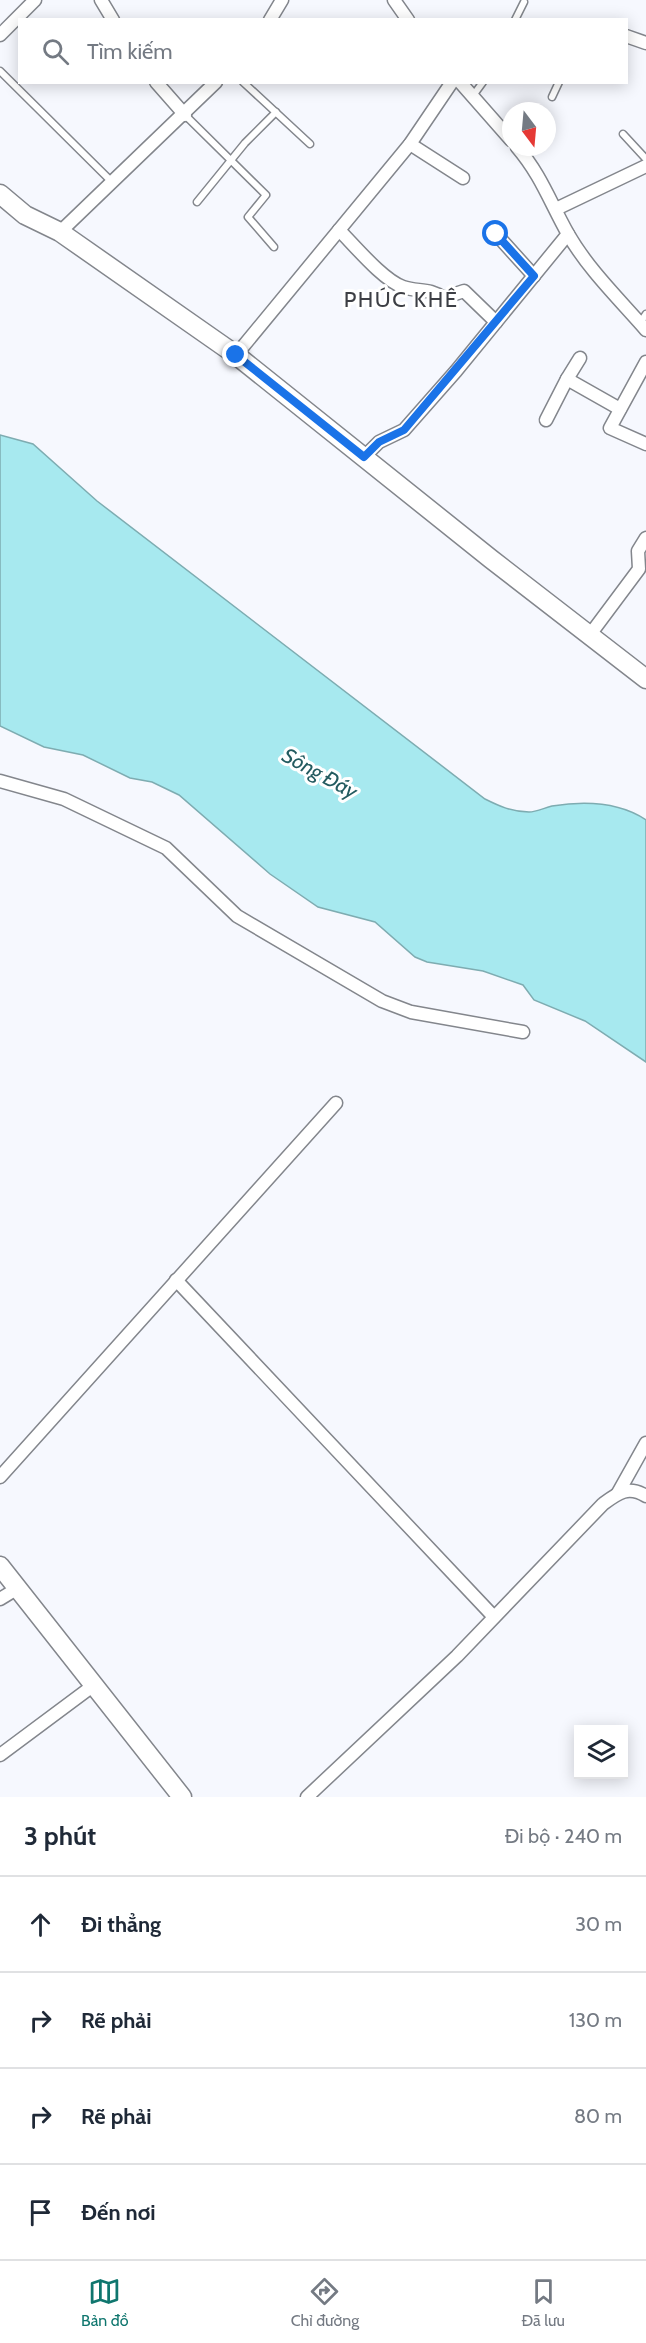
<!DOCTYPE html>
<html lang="vi">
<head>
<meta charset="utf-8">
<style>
  :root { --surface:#fff; --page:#f2f2f3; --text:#1f2937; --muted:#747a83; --line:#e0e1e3; --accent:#0f766e }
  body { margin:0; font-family:Cabin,sans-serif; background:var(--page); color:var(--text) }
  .controls { position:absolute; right:18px; bottom:18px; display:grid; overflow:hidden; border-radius:0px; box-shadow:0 3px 15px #0003 }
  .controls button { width:54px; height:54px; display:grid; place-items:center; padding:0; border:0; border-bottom:2px solid var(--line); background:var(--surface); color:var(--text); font:30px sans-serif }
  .compass { position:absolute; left:502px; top:102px; width:54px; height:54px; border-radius:50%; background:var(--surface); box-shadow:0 3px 15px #0003; rotate:164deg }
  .stop { position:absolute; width:18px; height:18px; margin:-14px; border:4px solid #1a73e8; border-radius:50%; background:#fff }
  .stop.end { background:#1a73e8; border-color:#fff; box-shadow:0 2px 6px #0008 }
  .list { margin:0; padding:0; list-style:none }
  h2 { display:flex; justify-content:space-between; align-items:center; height:78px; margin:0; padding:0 24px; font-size:26px }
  h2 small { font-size:20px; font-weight:400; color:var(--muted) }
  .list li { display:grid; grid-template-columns:39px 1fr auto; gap:18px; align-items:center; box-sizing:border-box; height:96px; padding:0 24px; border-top:2px solid var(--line) }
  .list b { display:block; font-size:22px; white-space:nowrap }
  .list em { font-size:20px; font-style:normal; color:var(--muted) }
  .icon { flex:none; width:33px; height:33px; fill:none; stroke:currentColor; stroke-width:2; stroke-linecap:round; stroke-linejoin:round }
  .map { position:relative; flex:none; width:646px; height:1797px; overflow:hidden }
  .search { position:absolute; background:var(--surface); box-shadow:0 3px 15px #0003; left:18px; right:18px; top:18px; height:66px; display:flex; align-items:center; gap:15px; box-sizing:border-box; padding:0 21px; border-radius:0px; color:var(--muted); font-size:22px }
  .sheet { height:462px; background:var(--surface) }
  nav { display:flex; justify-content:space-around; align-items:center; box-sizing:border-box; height:84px; border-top:2px solid var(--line); background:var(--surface); font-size:16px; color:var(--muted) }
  nav a { display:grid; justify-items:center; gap:3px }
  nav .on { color:var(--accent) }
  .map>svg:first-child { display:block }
  .water { fill:#a7e9ef; stroke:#7eacb1; stroke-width:1.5 }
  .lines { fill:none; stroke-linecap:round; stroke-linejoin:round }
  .lane-casing { stroke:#83868c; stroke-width:9 }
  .street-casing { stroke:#83868c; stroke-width:15 }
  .secondary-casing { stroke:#83868c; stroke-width:21 }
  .lane { stroke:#fff; stroke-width:6 }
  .street { stroke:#fff; stroke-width:12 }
  .secondary { stroke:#fff; stroke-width:18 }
  .route { stroke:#1a73e8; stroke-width:8 }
  .labels { text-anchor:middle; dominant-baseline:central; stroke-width:6; stroke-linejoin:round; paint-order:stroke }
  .water-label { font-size:21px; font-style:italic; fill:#235b60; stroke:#fff }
  .quarter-label { font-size:22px; letter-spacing:1.5px; fill:#3d3f45; stroke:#fff }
</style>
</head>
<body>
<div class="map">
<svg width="646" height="1797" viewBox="0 0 646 1797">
  <rect width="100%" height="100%" fill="#f6f8fe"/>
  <path class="water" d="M0 435 33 444 97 501 485 799C499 806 512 812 529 812 536 812 544 808 552 806 584 801 618 801 646 820V1062L585 1021 534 1000 523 985 483 971 427 962 415 957 375 922 318 907 270 874 179 795 152 782 130 778 83 755 44 747 0 726Z"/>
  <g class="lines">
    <defs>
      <g id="lane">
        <path d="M515 20 524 2"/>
        <path d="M0 71 112 182"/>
        <path d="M243 82 310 144"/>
        <path d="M472 97 483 82"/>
        <path d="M552 97 559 82"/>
        <path d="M185 115 266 195 248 217 274 247"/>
        <path d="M623 134 646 159"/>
        <path d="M197 202 245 143 276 112"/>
        <path d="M640 323 646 314"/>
      </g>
      <g id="street">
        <path d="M101 0 113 20"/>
        <path d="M394 0 408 20"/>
        <path d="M270 20 282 0"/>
        <path d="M0 35 35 0"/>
        <path d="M626 36 646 43"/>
        <path d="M156 82 185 115"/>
        <path d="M460 82 511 140"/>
        <path d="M410 144 463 178"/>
        <path d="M517 147C541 175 550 202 568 234 588 269 619 299 646 330"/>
        <path d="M556 209 646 166"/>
        <path d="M339 230C355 246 383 280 403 287 418 292 430 288 443 298L464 291 496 322"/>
        <path d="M60 232 216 82"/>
        <path d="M496 234 534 276"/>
        <path d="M236 355 410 144 452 82"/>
        <path d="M580 358 567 379 620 409"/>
        <path d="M646 362 610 428 646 444"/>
        <path d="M546 420 567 379"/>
        <path d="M364 457 379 442 404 430 456 371 568 234"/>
        <path d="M589 636 639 569 638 551 646 538"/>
        <path d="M0 781 64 799 166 848 237 916 382 1001 411 1012 523 1032"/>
        <path d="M176 1280 494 1617"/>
        <path d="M0 1477 336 1103"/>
        <path d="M618 1493 646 1443"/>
        <path d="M0 1599 18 1588"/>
        <path d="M0 1755 94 1685"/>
        <path d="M307 1797 457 1656 603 1504C618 1493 628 1485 646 1496"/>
      </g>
      <g id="secondary">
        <path d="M0 194 25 215 60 232 236 355 491 559 646 679"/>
        <path d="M0 1566 182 1797"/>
      </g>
    </defs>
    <use href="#lane" class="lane-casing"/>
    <use href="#street" class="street-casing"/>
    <use href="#secondary" class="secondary-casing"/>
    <use href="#lane" class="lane"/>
    <use href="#street" class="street"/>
    <use href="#secondary" class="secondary"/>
  </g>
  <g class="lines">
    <path class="route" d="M236 355 364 457 379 442 404 430 534 276 496 234"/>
  </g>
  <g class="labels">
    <g class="water-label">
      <text transform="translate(320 773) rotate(29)">Sông Đáy</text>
    </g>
    <g class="quarter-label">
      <text x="401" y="299">PHÚC KHÊ</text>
    </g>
  </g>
</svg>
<div class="controls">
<button><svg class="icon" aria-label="layers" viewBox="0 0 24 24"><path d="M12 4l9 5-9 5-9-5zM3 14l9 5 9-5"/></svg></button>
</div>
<svg class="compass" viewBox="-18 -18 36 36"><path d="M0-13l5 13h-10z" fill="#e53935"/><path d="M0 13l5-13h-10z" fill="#747a83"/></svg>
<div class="stop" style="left:496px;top:234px"></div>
<div class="stop end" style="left:236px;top:355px"></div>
<div class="search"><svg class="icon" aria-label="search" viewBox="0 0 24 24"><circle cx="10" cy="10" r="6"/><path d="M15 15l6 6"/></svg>Tìm kiếm</div>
</div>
<section class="sheet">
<h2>3 phút<small>Đi bộ · 240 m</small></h2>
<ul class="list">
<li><svg class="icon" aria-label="ahead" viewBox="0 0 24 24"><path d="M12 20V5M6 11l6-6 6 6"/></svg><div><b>Đi thẳng</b></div><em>30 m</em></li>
<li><svg class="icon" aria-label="right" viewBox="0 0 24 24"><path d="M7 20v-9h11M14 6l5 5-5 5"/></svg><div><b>Rẽ phải</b></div><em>130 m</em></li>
<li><svg class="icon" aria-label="right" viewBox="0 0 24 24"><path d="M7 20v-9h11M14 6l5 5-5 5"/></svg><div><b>Rẽ phải</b></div><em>80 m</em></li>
<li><svg class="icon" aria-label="arrive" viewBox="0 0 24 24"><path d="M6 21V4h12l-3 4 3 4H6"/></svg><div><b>Đến nơi</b></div></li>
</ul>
</section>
<nav>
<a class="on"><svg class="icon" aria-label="map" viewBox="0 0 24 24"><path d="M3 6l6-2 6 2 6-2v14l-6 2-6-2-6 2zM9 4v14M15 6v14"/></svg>Bản đồ</a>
<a><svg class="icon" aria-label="directions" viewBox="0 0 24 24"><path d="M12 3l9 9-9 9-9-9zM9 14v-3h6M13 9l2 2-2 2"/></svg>Chỉ đường</a>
<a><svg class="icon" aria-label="saved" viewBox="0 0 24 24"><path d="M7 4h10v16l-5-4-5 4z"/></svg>Đã lưu</a>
</nav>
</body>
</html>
